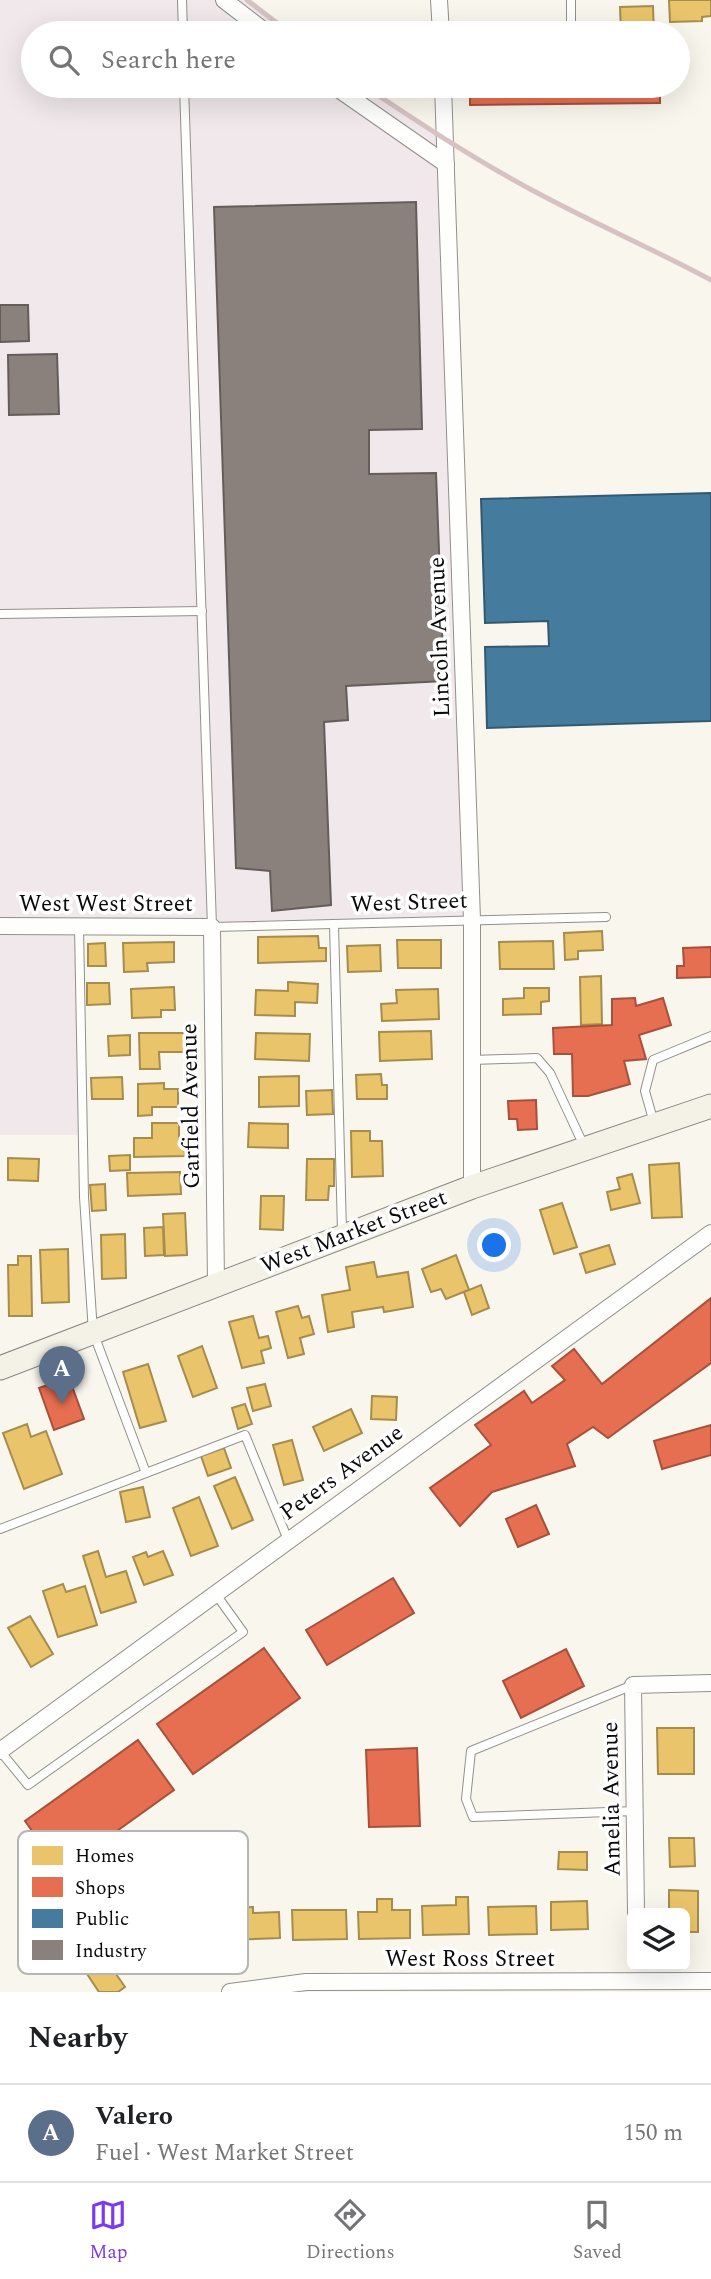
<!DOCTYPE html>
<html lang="en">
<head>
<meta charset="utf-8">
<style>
  :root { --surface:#fff; --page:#f6f6f6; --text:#202124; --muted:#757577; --line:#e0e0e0; --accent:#7c3aed }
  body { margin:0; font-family:Spectral,serif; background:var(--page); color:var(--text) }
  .controls { position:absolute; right:21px; bottom:21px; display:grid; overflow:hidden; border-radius:10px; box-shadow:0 7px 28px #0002 }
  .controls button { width:63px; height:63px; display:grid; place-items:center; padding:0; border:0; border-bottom:2px solid var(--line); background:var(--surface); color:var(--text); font:35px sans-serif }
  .you { position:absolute; left:495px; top:1246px; width:24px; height:24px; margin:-18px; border:5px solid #fff; border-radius:50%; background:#1a73e8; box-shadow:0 0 0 10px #1a73e833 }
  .badge { display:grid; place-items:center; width:46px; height:46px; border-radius:50%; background:var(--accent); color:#fff; font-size:23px; font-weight:700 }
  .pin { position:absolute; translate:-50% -58px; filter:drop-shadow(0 2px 4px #0008) }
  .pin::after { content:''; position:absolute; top:37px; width:24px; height:21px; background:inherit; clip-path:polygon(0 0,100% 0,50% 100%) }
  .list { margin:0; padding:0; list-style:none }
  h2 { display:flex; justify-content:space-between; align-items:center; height:91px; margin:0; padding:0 28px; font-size:30px }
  h2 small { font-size:23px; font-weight:400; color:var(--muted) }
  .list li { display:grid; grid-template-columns:46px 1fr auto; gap:21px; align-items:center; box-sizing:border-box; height:98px; padding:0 28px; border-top:2px solid var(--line) }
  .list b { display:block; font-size:26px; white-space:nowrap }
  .list p { margin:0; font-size:23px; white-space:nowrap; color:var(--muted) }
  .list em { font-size:23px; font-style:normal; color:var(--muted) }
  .icon { flex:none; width:38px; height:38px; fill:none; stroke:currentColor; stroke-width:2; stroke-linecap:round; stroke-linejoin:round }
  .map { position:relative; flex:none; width:711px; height:1992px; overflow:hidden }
  .search { position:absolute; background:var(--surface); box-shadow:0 7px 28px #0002; left:21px; right:21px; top:21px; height:77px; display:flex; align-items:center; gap:18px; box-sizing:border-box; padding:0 24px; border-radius:38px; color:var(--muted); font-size:26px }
  .sheet { height:189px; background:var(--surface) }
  nav { display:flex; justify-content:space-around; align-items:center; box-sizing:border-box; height:98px; border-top:2px solid var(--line); background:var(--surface); font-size:19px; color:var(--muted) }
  nav a { display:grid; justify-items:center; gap:4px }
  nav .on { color:var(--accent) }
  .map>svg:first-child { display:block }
  .industrial { fill:#f0e8eb }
  .homes { fill:#e9c46a; stroke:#a68c4d; stroke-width:2 }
  .shops { fill:#e76f51; stroke:#a5513c; stroke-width:2 }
  .public { fill:#457b9d; stroke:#335971; stroke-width:2 }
  .industry { fill:#8a817c; stroke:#645d5a; stroke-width:2 }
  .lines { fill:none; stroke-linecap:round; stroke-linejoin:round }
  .lane-casing { stroke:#92908c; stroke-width:10 }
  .street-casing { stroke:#92908c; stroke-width:18 }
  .secondary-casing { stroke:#888783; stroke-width:25 }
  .lane { stroke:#fefefc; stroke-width:8 }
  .street { stroke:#fefefc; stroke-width:16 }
  .secondary { stroke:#f4f1e7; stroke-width:23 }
  .rail { stroke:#d7c2c3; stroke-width:5 }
  .labels { text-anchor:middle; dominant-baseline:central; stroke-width:7; stroke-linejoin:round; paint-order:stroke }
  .street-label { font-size:23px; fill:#0a0a0a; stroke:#fff }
  .key { fill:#fff; stroke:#b6b6b6; stroke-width:2 }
  .key-label { font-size:19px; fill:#0a0a0a }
</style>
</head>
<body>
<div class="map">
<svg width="711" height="1992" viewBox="0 0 711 1992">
  <rect width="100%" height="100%" fill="#f9f6ed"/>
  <path class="industrial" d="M0 0H247L290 33H33V86H364L446 141 472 920 79 927 83 1135H0Z"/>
  <g class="homes">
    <path d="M669 0H711V16L702 17V21L670 22Z"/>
    <path d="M653 6 654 33H621L620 7Z"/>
    <path d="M602 931 603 950 578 951V959L565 960 564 933Z"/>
    <path d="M318 936 319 948H326V961L258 963V937Z"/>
    <path d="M397 940H441V968H398Z"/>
    <path d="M553 941 554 969H500L499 942Z"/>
    <path d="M174 942V962L147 963 148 971 124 972 123 943Z"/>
    <path d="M105 943 106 966H88V944Z"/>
    <path d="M380 945 381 971 348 972 347 946Z"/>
    <path d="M601 976 602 1024 581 1025 580 977Z"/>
    <path d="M288 982 318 984 317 1003 295 1002V1016L255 1015 256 990 288 991Z"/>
    <path d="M87 983H109L110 1004 87 1005Z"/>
    <path d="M174 987 175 1010H161V1017L132 1018 131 989Z"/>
    <path d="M524 988H549V1001L541 1002V1014L503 1015V999L524 998Z"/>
    <path d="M438 989 439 1019 382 1021 381 1004 397 1003 396 990Z"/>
    <path d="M431 1031 432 1059 380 1061 379 1032Z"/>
    <path d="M139 1033H185V1052H159L160 1069H140Z"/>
    <path d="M256 1033 310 1034 309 1061 255 1059Z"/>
    <path d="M130 1035V1055L109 1056 108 1036Z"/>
    <path d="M381 1074 382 1085H387V1099H357L356 1075Z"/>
    <path d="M299 1076V1106L259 1107V1077Z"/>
    <path d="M122 1077 123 1099H92L91 1078Z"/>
    <path d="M164 1083V1089H178V1107H152V1115L138 1116V1084Z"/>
    <path d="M332 1090 333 1114 307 1115 306 1091Z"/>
    <path d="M152 1123H179V1139H184L185 1156 134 1157V1138H152Z"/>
    <path d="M249 1123 288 1124V1148L248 1147Z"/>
    <path d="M351 1131H370V1141H382L383 1176 352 1177Z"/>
    <path d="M130 1155V1170L110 1171 109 1156Z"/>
    <path d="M8 1158 39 1159 38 1181 8 1180Z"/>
    <path d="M307 1159H334V1186H329L328 1200H306Z"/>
    <path d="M679 1163 682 1217 652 1218 649 1165Z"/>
    <path d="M180 1172 181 1194 128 1196 127 1173Z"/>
    <path d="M632 1174 640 1203 611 1210 607 1192 620 1189 617 1178Z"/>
    <path d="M105 1184 106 1210 92 1211 90 1185Z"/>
    <path d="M261 1196H284L283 1230 260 1229Z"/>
    <path d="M562 1203 577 1247 554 1254 540 1210Z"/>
    <path d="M185 1213 187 1255 165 1256 163 1214Z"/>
    <path d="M163 1227 164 1255 145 1256 144 1228Z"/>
    <path d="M125 1234 126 1278 102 1279 101 1235Z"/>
    <path d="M609 1245 615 1264 586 1273 580 1254Z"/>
    <path d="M68 1249 69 1302 42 1303 40 1250Z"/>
    <path d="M456 1255 469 1290 446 1299 441 1289 431 1292 422 1269Z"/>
    <path d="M18 1256H31L32 1316H9L8 1265H18Z"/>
    <path d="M374 1262 377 1277 408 1272 413 1307 384 1312 383 1307 352 1312 354 1327 328 1332 322 1295 350 1290 346 1267Z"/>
    <path d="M481 1285 489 1308 472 1315 464 1292Z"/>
    <path d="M298 1306 302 1318 309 1316 314 1334 300 1338 304 1354 288 1358 276 1312Z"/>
    <path d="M253 1316 259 1338 268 1336 271 1348 261 1351 264 1363 242 1368 229 1322Z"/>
    <path d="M202 1346 217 1388 193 1397 178 1356Z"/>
    <path d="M148 1364 166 1421 140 1428 123 1372Z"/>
    <path d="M265 1384 271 1406 253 1411 247 1388Z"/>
    <path d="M372 1396 397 1397 396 1420 371 1419Z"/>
    <path d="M245 1404 252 1424 238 1429 232 1408Z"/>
    <path d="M351 1409 362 1433 324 1451 313 1427Z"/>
    <path d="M27 1424 31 1437 46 1431 62 1474 24 1489 3 1433Z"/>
    <path d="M292 1440 303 1480 284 1485 273 1445Z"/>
    <path d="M224 1448 231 1468 208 1476 201 1456Z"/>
    <path d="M235 1477 253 1520 232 1529 214 1486Z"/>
    <path d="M143 1487 150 1517 126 1522 120 1492Z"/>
    <path d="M199 1497 218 1546 191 1556 173 1508Z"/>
    <path d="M98 1551 106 1577 126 1571 136 1602 101 1613 83 1556Z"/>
    <path d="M163 1551 173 1575 144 1585 133 1557 146 1552 148 1557Z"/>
    <path d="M63 1584 66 1592 85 1586 97 1625 58 1637 43 1591Z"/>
    <path d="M30 1616 53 1654 31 1667 8 1628Z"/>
    <path d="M657 1728H694V1774H658Z"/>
    <path d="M669 1838H694L695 1866 670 1867Z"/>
    <path d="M559 1852H587V1870L558 1869Z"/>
    <path d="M669 1890 698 1891V1932H685V1913H669Z"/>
    <path d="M456 1897H468L469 1934 423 1935 422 1906 456 1905Z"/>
    <path d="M377 1899H392V1910H410V1938L359 1939 358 1912H377Z"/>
    <path d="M587 1901 588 1929 551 1930V1902Z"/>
    <path d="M536 1906 537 1934 489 1935 488 1907Z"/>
    <path d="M253 1907V1913L279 1912 280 1938 229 1940 228 1908Z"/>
    <path d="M292 1910H346L347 1939 293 1940Z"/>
    <path d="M105 1958 125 1987 118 1992H99L85 1971Z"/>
  </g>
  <g class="shops">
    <path d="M470 86H660V103L470 105Z"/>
    <path d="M711 947V977L677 978V966H684L683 948Z"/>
    <path d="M635 998 636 1006 663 998 671 1025 639 1035 646 1059 624 1061 630 1084 588 1096H573L572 1054H554L553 1028 612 1025V999Z"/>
    <path d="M536 1100 537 1129 518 1130 517 1119H509L508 1101Z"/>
    <path d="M711 1298V1363L608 1438 593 1427 567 1444 575 1466 492 1492 460 1526 430 1488 491 1445 475 1425 524 1391 532 1403 565 1380 552 1366 574 1349 602 1384Z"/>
    <path d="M69 1378 84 1419 54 1430 39 1388Z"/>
    <path d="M711 1425V1455L662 1469 654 1441Z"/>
    <path d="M536 1505 549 1534 518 1547 506 1519Z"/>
    <path d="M393 1578 414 1613 327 1665 306 1630Z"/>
    <path d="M264 1648 300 1698 193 1774 157 1724Z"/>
    <path d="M566 1649 584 1686 521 1718 503 1681Z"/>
    <path d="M138 1740 174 1790 61 1871 25 1821Z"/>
    <path d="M417 1748 420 1826 369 1827 366 1750Z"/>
  </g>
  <path class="public" d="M711 493V721L487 728 485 647 549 646 548 621 485 623 481 499Z"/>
  <g class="industry">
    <path d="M416 202 422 429 369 430V474L436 473 444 681 346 686 348 720 324 722 331 905 272 911 270 871 236 868 214 207Z"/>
    <path d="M0 305H28L29 341 0 342Z"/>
    <path d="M57 354 59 414 9 415 8 355Z"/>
  </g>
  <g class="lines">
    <defs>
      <g id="lane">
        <path d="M182 0 183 33"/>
        <path d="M488 33 571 30V0"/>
        <path d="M184 86 212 927 606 917"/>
        <path d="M0 614 202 611"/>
        <path d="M334 924 342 1232"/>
        <path d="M79 927 84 1197 93 1332 146 1473"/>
        <path d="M472 1060 537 1058 550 1073 584 1146"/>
        <path d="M654 1123 645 1091 653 1060 711 1036"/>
        <path d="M0 1529 245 1435 288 1540"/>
        <path d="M633 1685 471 1751 466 1799 473 1817 635 1811"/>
        <path d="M0 1751 28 1785 243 1632 215 1593"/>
      </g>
      <g id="street">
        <path d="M224 0 267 33"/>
        <path d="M439 0 441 33"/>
        <path d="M334 86 446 164"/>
        <path d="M443 86 472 920V1187"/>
        <path d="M0 926 212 927 216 1284"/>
        <path d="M0 1751 711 1233"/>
        <path d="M636 1913 633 1685 711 1683"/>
        <path d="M230 1992 306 1982 711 1981"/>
      </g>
      <path id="secondary" d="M0 1368 472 1187 711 1106"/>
    </defs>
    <use href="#lane" class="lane-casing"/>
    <use href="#street" class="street-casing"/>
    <use href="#secondary" class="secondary-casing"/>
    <use href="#lane" class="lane"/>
    <use href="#street" class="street"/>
    <use href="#secondary" class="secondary"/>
    <g class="rail">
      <path d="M247 0 290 33"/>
      <path d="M364 86C424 126 483 165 547 198 602 227 657 251 711 280"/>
    </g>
  </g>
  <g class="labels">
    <g class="street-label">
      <text transform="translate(440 637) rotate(-92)">Lincoln Avenue</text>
      <text transform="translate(409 903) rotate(-2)">West Street</text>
      <text x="106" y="904">West West Street</text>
      <text transform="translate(191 1106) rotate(-91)">Garfield Avenue</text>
      <text transform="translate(354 1232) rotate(-21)">West Market Street</text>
      <text transform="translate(342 1473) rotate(-36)">Peters Avenue</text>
      <text transform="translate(612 1799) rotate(-91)">Amelia Avenue</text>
      <text x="470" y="1959">West Ross Street</text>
    </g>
  </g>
  <rect x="18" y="1831" width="230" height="143" rx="10" class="key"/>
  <rect x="32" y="1846" width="31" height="19" fill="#e9c46a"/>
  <rect x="32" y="1877" width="31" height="20" fill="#e76f51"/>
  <rect x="32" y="1909" width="31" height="19" fill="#457b9d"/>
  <rect x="32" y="1940" width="31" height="20" fill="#8a817c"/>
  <g class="key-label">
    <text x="75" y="1862">Homes</text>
    <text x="75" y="1894">Shops</text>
    <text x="75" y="1925">Public</text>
    <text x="75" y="1957">Industry</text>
  </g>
</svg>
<div class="controls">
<button><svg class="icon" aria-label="layers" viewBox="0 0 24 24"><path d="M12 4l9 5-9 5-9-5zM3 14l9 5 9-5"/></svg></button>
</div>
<div class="you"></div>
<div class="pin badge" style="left:62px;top:1404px;background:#5c6f8a">A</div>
<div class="search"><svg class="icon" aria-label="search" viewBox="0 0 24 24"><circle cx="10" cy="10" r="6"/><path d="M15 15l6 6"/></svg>Search here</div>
</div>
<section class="sheet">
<h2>Nearby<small></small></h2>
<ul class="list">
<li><span class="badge" style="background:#5c6f8a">A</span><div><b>Valero</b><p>Fuel · West Market Street</p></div><em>150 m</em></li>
</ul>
</section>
<nav>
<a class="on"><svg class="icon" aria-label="map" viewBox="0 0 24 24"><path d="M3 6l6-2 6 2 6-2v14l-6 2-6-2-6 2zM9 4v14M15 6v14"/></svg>Map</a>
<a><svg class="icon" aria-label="directions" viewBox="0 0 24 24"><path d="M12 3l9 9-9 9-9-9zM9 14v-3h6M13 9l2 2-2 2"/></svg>Directions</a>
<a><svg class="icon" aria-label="saved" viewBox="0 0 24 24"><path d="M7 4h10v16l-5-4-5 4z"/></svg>Saved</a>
</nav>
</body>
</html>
